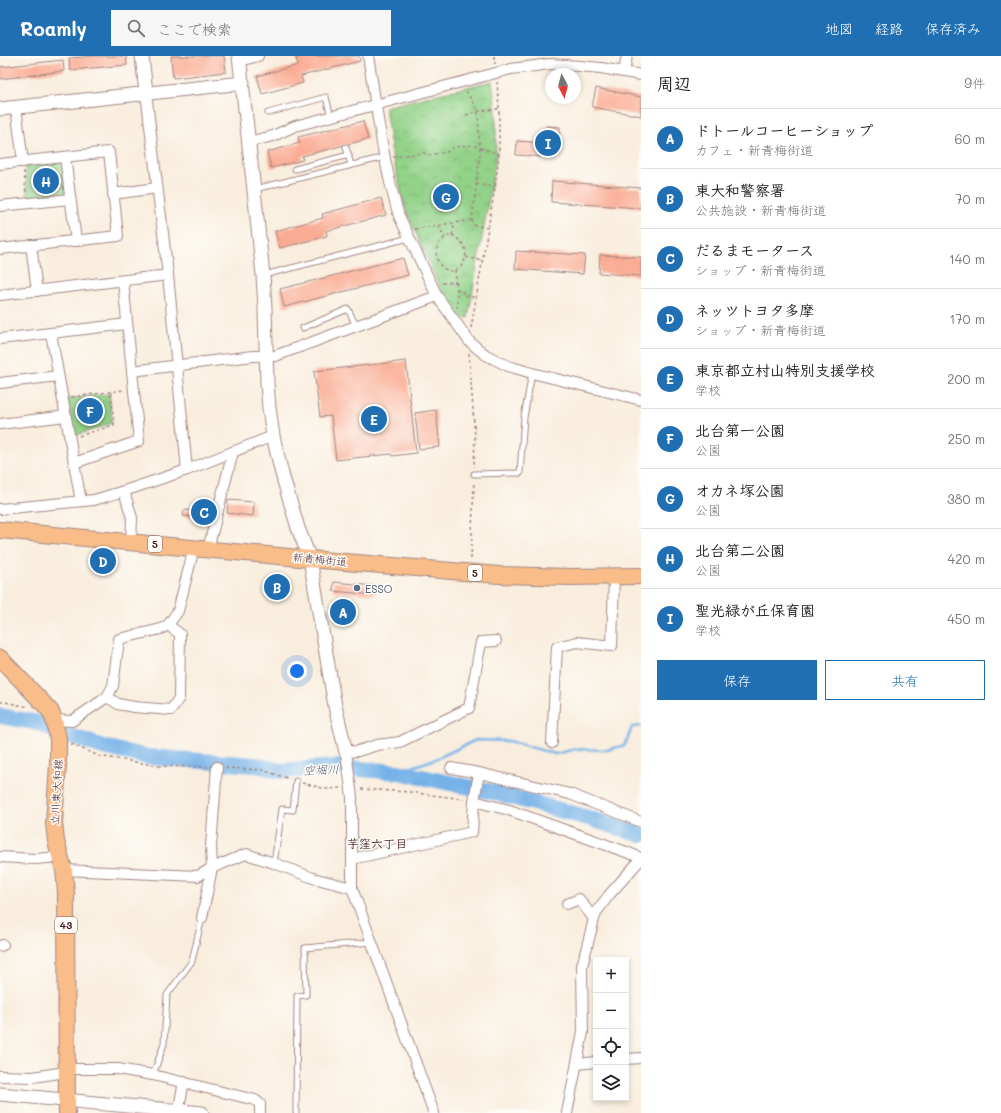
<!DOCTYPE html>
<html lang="ja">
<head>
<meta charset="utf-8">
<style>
  :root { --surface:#fff; --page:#f6f6f6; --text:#202124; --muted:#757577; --line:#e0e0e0; --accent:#1f6fb2 }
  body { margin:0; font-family:Mali,"Klee One",sans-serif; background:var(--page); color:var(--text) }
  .controls { position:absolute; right:12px; bottom:12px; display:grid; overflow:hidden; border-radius:0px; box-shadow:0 2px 6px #0003 }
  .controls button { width:36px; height:36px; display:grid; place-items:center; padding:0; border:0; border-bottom:1px solid var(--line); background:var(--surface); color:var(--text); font:20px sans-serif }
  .compass { position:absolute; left:545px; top:12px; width:36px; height:36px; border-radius:50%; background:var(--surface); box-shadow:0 2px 6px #0003; rotate:173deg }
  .you { position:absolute; left:297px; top:615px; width:14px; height:14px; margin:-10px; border:3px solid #fff; border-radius:50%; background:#1a73e8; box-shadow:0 0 0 6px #1a73e833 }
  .badge { display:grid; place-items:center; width:26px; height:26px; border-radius:50%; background:var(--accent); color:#fff; font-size:13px; font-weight:700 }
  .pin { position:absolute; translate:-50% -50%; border:2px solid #fff; box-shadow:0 1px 4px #0006 }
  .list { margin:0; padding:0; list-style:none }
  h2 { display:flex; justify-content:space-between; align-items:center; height:52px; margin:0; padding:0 16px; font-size:17px }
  h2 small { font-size:13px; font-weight:400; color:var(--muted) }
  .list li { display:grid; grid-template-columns:26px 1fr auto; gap:12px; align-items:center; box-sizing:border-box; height:60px; padding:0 16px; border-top:1px solid var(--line) }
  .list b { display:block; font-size:15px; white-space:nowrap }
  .list p { margin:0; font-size:13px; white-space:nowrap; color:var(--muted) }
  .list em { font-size:13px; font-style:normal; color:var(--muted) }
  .actions { display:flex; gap:8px; padding:12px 16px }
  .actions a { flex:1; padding:9px 0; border:1px solid var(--accent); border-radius:0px; text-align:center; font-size:14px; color:var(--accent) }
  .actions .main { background:var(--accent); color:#fff }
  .icon { flex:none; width:22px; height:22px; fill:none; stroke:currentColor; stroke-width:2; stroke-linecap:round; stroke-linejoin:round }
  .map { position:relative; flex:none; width:641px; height:1057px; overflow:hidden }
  header { display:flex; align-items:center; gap:24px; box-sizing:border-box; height:56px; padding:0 20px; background:var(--accent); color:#fff }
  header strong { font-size:19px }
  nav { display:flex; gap:22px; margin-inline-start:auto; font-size:14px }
  .search { width:280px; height:36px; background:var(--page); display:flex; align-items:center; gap:10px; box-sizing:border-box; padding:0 14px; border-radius:0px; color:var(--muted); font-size:15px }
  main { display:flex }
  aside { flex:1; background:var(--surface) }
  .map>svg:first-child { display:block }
  .park { fill:url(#park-crowns); stroke:#6e785a }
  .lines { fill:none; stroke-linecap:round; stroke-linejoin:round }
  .stream { stroke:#76b2e8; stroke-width:2.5 }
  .river { stroke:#76b2e8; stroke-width:16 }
  .building { fill:#faab93 }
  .service-casing { stroke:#a28684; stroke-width:7 }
  .minor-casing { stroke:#a28684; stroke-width:12 }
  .tertiary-casing { stroke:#a28684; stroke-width:15 }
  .primary-casing { stroke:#a28684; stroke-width:18 }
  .path { stroke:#a28684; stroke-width:1.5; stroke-dasharray:3 3; stroke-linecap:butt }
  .service { stroke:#fff; stroke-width:5 }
  .minor { stroke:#fff; stroke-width:10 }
  .tertiary { stroke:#fff; stroke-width:13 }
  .primary { stroke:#f8bd89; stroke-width:16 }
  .service-dot { fill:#5c6f8a; stroke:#fdfcf7; stroke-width:1.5 }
  .labels { text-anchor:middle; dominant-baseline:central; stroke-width:3; stroke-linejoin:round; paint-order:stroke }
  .shield { fill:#fdfcf7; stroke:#806168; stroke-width:1 }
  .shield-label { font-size:10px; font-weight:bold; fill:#4a1f2b }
  .street-label { font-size:11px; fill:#4a1f2b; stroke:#fdfcf7 }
  .service-label { font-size:11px; fill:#4e5e75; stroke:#fdfcf7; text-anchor:start }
  .water-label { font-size:12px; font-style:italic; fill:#59526d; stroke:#fdfcf7 }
  .neighbourhood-label { font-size:12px; font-weight:bold; fill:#4a1f2b; stroke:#fdfcf7 }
</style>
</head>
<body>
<header>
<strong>Roamly</strong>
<div class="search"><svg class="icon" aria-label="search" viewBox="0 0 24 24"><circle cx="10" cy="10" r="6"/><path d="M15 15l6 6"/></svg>ここで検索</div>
<nav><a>地図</a><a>経路</a><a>保存済み</a></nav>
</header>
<main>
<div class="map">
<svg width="641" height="1057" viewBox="0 0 641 1057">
  <defs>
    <pattern id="park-crowns" width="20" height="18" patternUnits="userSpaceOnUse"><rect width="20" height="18" fill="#93d289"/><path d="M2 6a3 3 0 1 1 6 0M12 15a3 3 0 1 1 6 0" fill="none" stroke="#80b476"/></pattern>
  </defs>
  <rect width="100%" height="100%" fill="#fdfcf7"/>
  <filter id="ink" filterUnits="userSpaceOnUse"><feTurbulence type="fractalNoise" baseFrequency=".025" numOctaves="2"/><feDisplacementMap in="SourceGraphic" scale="8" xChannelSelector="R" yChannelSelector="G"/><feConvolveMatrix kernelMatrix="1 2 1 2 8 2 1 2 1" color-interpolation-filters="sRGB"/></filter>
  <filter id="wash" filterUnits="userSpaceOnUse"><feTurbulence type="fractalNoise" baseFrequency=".012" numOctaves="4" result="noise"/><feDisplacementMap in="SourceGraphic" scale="16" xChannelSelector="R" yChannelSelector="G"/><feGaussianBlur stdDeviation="0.9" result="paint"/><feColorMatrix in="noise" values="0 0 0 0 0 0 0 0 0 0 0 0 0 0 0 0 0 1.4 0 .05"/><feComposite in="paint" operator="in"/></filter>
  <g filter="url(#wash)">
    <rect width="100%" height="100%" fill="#f9eede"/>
    <g class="park">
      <path d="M492 25 496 55V101L468 262 457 260 448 247 437 225 405 152 392 98 385 51Z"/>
      <path d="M63 106 67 140 28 144 25 109Z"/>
      <path d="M109 338 112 367 74 380 68 343Z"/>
    </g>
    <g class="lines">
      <path class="stream" d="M398 716 438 702 476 684 509 685 555 698 576 693 607 694 625 689 632 671 641 670"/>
      <path class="river" d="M0 660 39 667 65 678 103 691 148 701 256 709 280 715 336 711 398 716 497 737 588 762 641 779"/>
    </g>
    <g id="blocks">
      <g class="building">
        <path d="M96 0H126L127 9 70 14 69 2Z"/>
        <path d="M171 0H224L226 16 173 22Z"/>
        <path d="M305 0H359L360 5 301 20 303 27 262 38 257 20 298 9 296 2Z"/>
        <path d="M63 4 64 15 0 23V11Z"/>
        <path d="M596 32 641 41V60L592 51Z"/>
        <path d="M363 65 368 83 302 100 303 104 271 112 267 96 300 87 298 81Z"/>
        <path d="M547 70 560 71 559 89H557L556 100H547L546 101 516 99 517 85 545 87Z"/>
        <path d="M552 125 641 132V152L551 146Z"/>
        <path d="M381 142 386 159 326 175 327 180 280 192 275 175 323 162 322 158Z"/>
        <path d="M516 195 585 199 583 218 515 213Z"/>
        <path d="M600 199 641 201V220L599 217Z"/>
        <path d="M403 202 408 219 284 251 280 233Z"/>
        <path d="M406 305 416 397 392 400 391 398 336 404 331 360 320 361 314 315Z"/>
        <path d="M436 354 440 391 419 393 415 357Z"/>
        <path d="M228 444 254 446 253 460 227 457Z"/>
        <path d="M197 451 212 453 211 463 183 460 184 454 196 455Z"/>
        <path d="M334 526 375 530 374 539 333 535Z"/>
      </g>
    </g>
  </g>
  <g filter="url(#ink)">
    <use href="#blocks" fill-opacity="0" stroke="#a28684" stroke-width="1"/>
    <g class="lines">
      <defs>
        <g id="service">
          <path d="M268 57 326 41 331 61"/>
          <path d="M346 91 351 109"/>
          <path d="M295 113 349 99"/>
          <path d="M255 133 385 101"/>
          <path d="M264 219 409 182"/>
          <path d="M303 272 348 253 356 270"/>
          <path d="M474 418 520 417 524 361 532 317"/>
          <path d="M274 807 282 753 293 754 296 725"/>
          <path d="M153 1019 164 988 167 939 192 905 202 862"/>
          <path d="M296 1057 297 940 306 939 305 892 372 886"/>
        </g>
        <g id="minor">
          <path d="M368 0C377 53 383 108 399 160L437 240 469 285 477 292 486 299 508 310 532 317 641 344"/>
          <path d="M240 5 258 0"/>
          <path d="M624 16 627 0"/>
          <path d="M146 37 168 219 187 414"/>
          <path d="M16 51 23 106"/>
          <path d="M249 86 273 80 295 70 511 13 550 8 579 10 601 12 641 19"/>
          <path d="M65 101 76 185"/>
          <path d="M0 108 109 96 118 180 0 193"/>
          <path d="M113 138 157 132"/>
          <path d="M0 150 70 143"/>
          <path d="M31 189 37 235"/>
          <path d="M0 239 168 219"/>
          <path d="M51 277 74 407 139 385 123 225"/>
          <path d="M0 283 127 268"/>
          <path d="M132 315 253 300H275L437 240"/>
          <path d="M0 327 58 320"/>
          <path d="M0 368 66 360"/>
          <path d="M74 407 81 445"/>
          <path d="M124 435 132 462 131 486"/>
          <path d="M0 453 94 444 124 435 187 414 273 380"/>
          <path d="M208 493 233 396"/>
          <path d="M107 641 118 648 134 651 171 654 179 642 180 578 168 569"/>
          <path d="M54 664 72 665 107 641 113 630 119 583 161 573 168 569 178 555 194 492"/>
          <path d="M552 687 557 591 577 586 612 590 614 521"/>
          <path d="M451 712 479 717 570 738 641 766"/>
          <path d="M474 745 509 754 629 797 641 802"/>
          <path d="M0 801 35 803 60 801"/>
          <path d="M352 803 472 776 474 745 479 717"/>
          <path d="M64 814 198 820 212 812 246 798 274 807 313 822 352 832"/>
          <path d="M567 848 579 843 594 863"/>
          <path d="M202 862 212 812 211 790 217 711"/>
          <path d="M0 890 3 889"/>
          <path d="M626 1003 641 1002"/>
          <path d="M577 1008 596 1006"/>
          <path d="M0 1020 33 1021 59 1017 67 1013H118L153 1019 255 1044 260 1048V1057"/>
          <path d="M178 1057 184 1026"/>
          <path d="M434 1057 352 832V741L346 696 358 695 377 689 400 686 469 652 481 586 496 585"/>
          <path d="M567 1057 583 976 582 910 594 863 597 855 609 839 641 803"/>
        </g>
        <g id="tertiary">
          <path d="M142 0 146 37"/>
          <path d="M239 0 254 134 263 219 265 252 267 327 269 352 273 380 282 418 298 472 310 503 335 650 346 696"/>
          <path d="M0 53 243 27"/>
          <path d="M0 1038 202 1057"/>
        </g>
        <g id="primary">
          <path d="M0 474 310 503 499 519 569 521 641 520"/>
          <path d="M0 602 44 648 51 656 54 664 58 682V709L54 767 56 785 64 814 66 837 67 1057"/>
        </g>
      </defs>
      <use href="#service" class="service-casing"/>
      <use href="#minor" class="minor-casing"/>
      <use href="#tertiary" class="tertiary-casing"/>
      <use href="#primary" class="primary-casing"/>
      <g class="path">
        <path d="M494 0 495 8"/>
        <path d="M466 35 478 55 480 98 472 164 473 169 488 172"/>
        <path d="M466 59 478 55 499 53"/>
        <path d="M393 101 423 97 429 99 447 96 454 91 473 89 499 98"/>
        <path d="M24 115 26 138"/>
        <path d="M476 128 495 131"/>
        <path d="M438 170 445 181"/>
        <path d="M415 173 472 164"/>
        <path d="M452 179C457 182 461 185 464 190 468 197 465 210 456 214 437 221 425 185 452 179Z"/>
        <path d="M452 179 455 167"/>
        <path d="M466 201 483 205"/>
        <path d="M455 214 457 233V252"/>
        <path d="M442 227 456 226"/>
        <path d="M457 233 463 235 464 239 476 242"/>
        <path d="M471 272 495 131 499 98V53L497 26"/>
        <path d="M469 297 475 382 474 411"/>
        <path d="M72 341 124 334"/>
        <path d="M79 380 114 369 111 336"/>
        <path d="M471 503 474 425"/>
        <path d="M0 646H5L29 651"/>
        <path d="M71 688 99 700 159 710 208 711"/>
        <path d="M225 712 262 714 290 723"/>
        <path d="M302 727 327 733 341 732"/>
        <path d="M361 733 409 736 464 743"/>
      </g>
      <use href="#service" class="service"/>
      <use href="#minor" class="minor"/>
      <use href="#tertiary" class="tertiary"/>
      <use href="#primary" class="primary"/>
    </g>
  </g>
  <circle class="service-dot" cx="357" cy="532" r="4"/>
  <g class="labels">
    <g class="shield">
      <rect x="148" y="480" width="14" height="16" rx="3"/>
      <rect x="468" y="509" width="14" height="16" rx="3"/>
      <rect x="55" y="861" width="22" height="16" rx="3"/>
    </g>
    <g class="shield-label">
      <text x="155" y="488">5</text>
      <text x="475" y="517">5</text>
      <text x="66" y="869">43</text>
    </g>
    <g class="street-label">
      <text transform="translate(320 503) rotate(5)">新青梅街道</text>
      <text transform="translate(56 736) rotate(-87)">立川東大和線</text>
    </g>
    <g class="service-label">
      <text x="365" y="532">ESSO</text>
    </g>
    <g class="water-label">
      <text transform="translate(321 713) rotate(-2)">空堀川</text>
    </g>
    <g class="neighbourhood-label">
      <text x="377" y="787">芋窪六丁目</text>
    </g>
  </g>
</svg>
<div class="controls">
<button>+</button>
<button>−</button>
<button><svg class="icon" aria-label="locate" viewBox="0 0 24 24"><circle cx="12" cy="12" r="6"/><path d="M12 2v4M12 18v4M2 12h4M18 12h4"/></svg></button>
<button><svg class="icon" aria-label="layers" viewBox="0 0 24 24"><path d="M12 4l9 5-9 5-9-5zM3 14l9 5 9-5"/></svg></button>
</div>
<svg class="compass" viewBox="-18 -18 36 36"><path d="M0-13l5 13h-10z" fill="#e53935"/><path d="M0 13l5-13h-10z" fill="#757577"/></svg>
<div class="you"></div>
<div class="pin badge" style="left:343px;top:556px">A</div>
<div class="pin badge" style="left:277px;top:531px">B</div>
<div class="pin badge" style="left:204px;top:456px">C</div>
<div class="pin badge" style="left:103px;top:505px">D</div>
<div class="pin badge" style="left:374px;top:363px">E</div>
<div class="pin badge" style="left:90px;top:355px">F</div>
<div class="pin badge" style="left:446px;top:141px">G</div>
<div class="pin badge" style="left:46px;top:125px">H</div>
<div class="pin badge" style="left:548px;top:87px">I</div>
</div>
<aside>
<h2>周辺<small>9件</small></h2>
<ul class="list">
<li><span class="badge">A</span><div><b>ドトールコーヒーショップ</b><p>カフェ · 新青梅街道</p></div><em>60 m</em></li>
<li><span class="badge">B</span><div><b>東大和警察署</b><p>公共施設 · 新青梅街道</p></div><em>70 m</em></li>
<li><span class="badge">C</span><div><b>だるまモータース</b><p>ショップ · 新青梅街道</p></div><em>140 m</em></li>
<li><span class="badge">D</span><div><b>ネッツトヨタ多摩</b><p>ショップ · 新青梅街道</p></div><em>170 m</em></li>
<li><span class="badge">E</span><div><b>東京都立村山特別支援学校</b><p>学校</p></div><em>200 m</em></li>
<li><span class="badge">F</span><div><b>北台第一公園</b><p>公園</p></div><em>250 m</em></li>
<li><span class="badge">G</span><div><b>オカネ塚公園</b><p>公園</p></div><em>380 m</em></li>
<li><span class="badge">H</span><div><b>北台第二公園</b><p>公園</p></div><em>420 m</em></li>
<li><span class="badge">I</span><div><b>聖光緑が丘保育園</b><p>学校</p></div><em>450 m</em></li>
</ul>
<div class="actions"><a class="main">保存</a><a>共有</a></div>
</aside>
</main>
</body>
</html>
